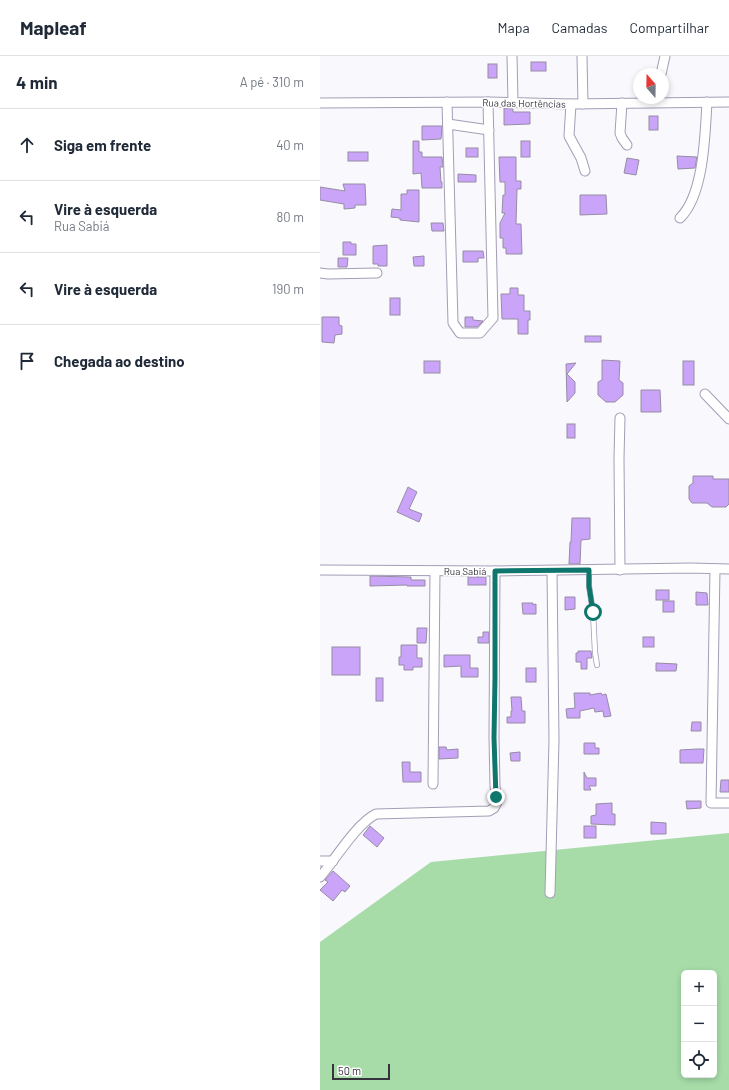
<!DOCTYPE html>
<html lang="pt">
<head>
<meta charset="utf-8">
<style>
  :root { --surface:#fff; --page:#f2f2f3; --text:#1f2937; --muted:#747a83; --line:#e0e1e3 }
  body { margin:0; font-family:Barlow,sans-serif; background:var(--page); color:var(--text) }
  .controls { position:absolute; right:12px; bottom:12px; display:grid; overflow:hidden; border-radius:6px; box-shadow:0 2px 6px #0003 }
  .controls button { width:36px; height:36px; display:grid; place-items:center; padding:0; border:0; border-bottom:1px solid var(--line); background:var(--surface); color:var(--text); font:20px sans-serif }
  .compass { position:absolute; left:313px; top:12px; width:36px; height:36px; border-radius:50%; background:var(--surface); box-shadow:0 2px 6px #0003; rotate:340deg }
  .scale { position:absolute; left:12px; bottom:10px; width:58px; box-sizing:border-box; padding-left:4px; border:2px solid #36333d; border-top:0; font-size:11px; line-height:14px; white-space:nowrap; color:#36333d; -webkit-text-stroke:3px #fff; paint-order:stroke }
  .stop { position:absolute; width:12px; height:12px; margin:-9px; border:3px solid #0f766e; border-radius:50%; background:#fff }
  .stop.end { background:#0f766e; border-color:#fff; box-shadow:0 1px 4px #0008 }
  .list { margin:0; padding:0; list-style:none }
  h2 { display:flex; justify-content:space-between; align-items:center; height:52px; margin:0; padding:0 16px; font-size:17px }
  h2 small { font-size:13px; font-weight:400; color:var(--muted) }
  .list li { display:grid; grid-template-columns:26px 1fr auto; gap:12px; align-items:center; box-sizing:border-box; height:72px; padding:0 16px; border-top:1px solid var(--line) }
  .list b { display:block; font-size:15px; white-space:nowrap }
  .list p { margin:0; font-size:13px; white-space:nowrap; color:var(--muted) }
  .list em { font-size:13px; font-style:normal; color:var(--muted) }
  .icon { flex:none; width:22px; height:22px; fill:none; stroke:currentColor; stroke-width:2; stroke-linecap:round; stroke-linejoin:round }
  .map { position:relative; flex:none; width:409px; height:1034px; overflow:hidden }
  header { display:flex; align-items:center; gap:24px; box-sizing:border-box; height:56px; padding:0 20px; background:var(--surface); border-bottom:1px solid var(--line) }
  header strong { font-size:19px }
  nav { display:flex; gap:22px; margin-inline-start:auto; font-size:14px }
  main { display:flex }
  aside { flex:1; background:var(--surface) }
  .map>svg:first-child { display:block }
  .green { fill:#a7dca9; fill-rule:evenodd }
  .building { fill:#caa4f9; stroke:#968ca4 }
  .lines { fill:none; stroke-linecap:round; stroke-linejoin:round }
  .lane-casing { stroke:#a49db6; stroke-width:6 }
  .street-casing { stroke:#a49db6; stroke-width:11 }
  .lane { stroke:#fff; stroke-width:4.5 }
  .street { stroke:#fff; stroke-width:9 }
  .route { stroke:#0f766e; stroke-width:5 }
  .labels { text-anchor:middle; dominant-baseline:central; stroke-width:3; stroke-linejoin:round; paint-order:stroke }
  .street-label { font-size:10px; fill:#36333d; stroke:#fff }
</style>
</head>
<body>
<header>
<strong>Mapleaf</strong>
<nav><a>Mapa</a><a>Camadas</a><a>Compartilhar</a></nav>
</header>
<main>
<aside>
<h2>4 min<small>A pé · 310 m</small></h2>
<ul class="list">
<li><svg class="icon" aria-label="ahead" viewBox="0 0 24 24"><path d="M12 20V5M6 11l6-6 6 6"/></svg><div><b>Siga em frente</b></div><em>40 m</em></li>
<li><svg class="icon" aria-label="left" viewBox="0 0 24 24"><path d="M17 20v-9H6M10 6l-5 5 5 5"/></svg><div><b>Vire à esquerda</b><p>Rua Sabiá</p></div><em>80 m</em></li>
<li><svg class="icon" aria-label="left" viewBox="0 0 24 24"><path d="M17 20v-9H6M10 6l-5 5 5 5"/></svg><div><b>Vire à esquerda</b></div><em>190 m</em></li>
<li><svg class="icon" aria-label="arrive" viewBox="0 0 24 24"><path d="M6 21V4h12l-3 4 3 4H6"/></svg><div><b>Chegada ao destino</b></div></li>
</ul>
</aside>
<div class="map">
<svg width="409" height="1034" viewBox="0 0 409 1034">
  <rect width="100%" height="100%" fill="#f9f8fd"/>
  <path class="green" d="M409 777V1034H0V886L111 806ZM364 917H394V1019H364Z"/>
  <g class="building">
    <rect x="211" y="6" width="15" height="9"/>
    <rect x="168" y="8" width="9" height="14"/>
    <path d="M184 52 193 53V56H210V68L184 69Z"/>
    <rect x="329" y="60" width="9" height="14"/>
    <path d="M102 70H122L121 83 102 84Z"/>
    <path d="M93 85H99V96H102V101H122L123 111H120L121 126H122V132H102L101 117 93 118Z"/>
    <rect x="201" y="85" width="9" height="16"/>
    <rect x="146" y="92" width="12" height="9"/>
    <rect x="28" y="96" width="20" height="9"/>
    <path d="M357 100 377 101 375 112 358 113Z"/>
    <path d="M179 101H196V125H201V133H197L196 168H201L202 198H186V192H183V182H180V167L185 157H182L183 139H185V126H180Z"/>
    <path d="M307 102 319 104 316 119 304 117Z"/>
    <path d="M138 118 156 119V126H138Z"/>
    <path d="M23 128H45L46 149H35V152L24 153V148L0 144V131L25 135Z"/>
    <path d="M87 134H99V166L80 164V162L71 161 72 153 81 154V138H87Z"/>
    <path d="M260 139H286L287 158 260 159Z"/>
    <path d="M111 167H123L124 175H112Z"/>
    <path d="M23 186H31V188H36V199H23Z"/>
    <path d="M67 189V210H58V208H53V190Z"/>
    <path d="M143 195H163L164 202H158V206H143Z"/>
    <path d="M104 200V210H94L93 201Z"/>
    <path d="M18 202H28L27 211H18Z"/>
    <path d="M190 232H198V239H204V255H210V264H208V278H198V263H182L181 238H190Z"/>
    <rect x="70" y="242" width="10" height="17"/>
    <path d="M2 261H19V269L22 270V278L15 279 14 287 2 286Z"/>
    <path d="M145 261H153V264L163 265 157 271H145Z"/>
    <rect x="265" y="280" width="16" height="6"/>
    <path d="M282 304 300 305 299 324 303 327V339L295 346H286L278 339V326L282 324Z"/>
    <rect x="104" y="305" width="16" height="12"/>
    <rect x="363" y="305" width="11" height="24"/>
    <path d="M256 307 247 318 255 326V337L247 346 246 308Z"/>
    <path d="M321 334H340L341 356H321Z"/>
    <rect x="247" y="368" width="8" height="14"/>
    <path d="M373 420H393V423H409V448L406 451H392L387 447H372L369 443V430L373 427Z"/>
    <path d="M88 431 97 436 89 453 102 458 99 466 77 456Z"/>
    <path d="M252 462H270V483L261 484 260 508H249L250 486H251Z"/>
    <path d="M50 520 91 521V524H105V530H87V529L50 530Z"/>
    <rect x="148" y="521" width="18" height="8"/>
    <rect x="336" y="534" width="13" height="10"/>
    <path d="M376 536 387 537 388 549H376Z"/>
    <path d="M245 541H255V553L245 554Z"/>
    <rect x="343" y="545" width="11" height="11"/>
    <path d="M202 547H213V549L216 548V558H203Z"/>
    <path d="M97 572H107L106 587H97Z"/>
    <path d="M163 576H169V587H158V581H163Z"/>
    <rect x="323" y="581" width="11" height="10"/>
    <path d="M81 589H97V602H102V611H93V614H84V609H79V601H81Z"/>
    <rect x="12" y="591" width="28" height="28"/>
    <path d="M258 595H271L272 602H267V613H261V606H256V597H258Z"/>
    <path d="M124 599H150V612H158V621H141V610L124 611Z"/>
    <path d="M336 607 357 608 356 615H336Z"/>
    <rect x="206" y="612" width="10" height="14"/>
    <rect x="56" y="622" width="7" height="23"/>
    <path d="M254 637H270V639L281 637 282 639 286 638 291 660 284 661 283 655 275 656 274 652 260 655V662H247L246 653 255 652Z"/>
    <path d="M191 641H201L202 655H205V667H187V661H191V655H192Z"/>
    <path d="M372 666H381V675H371Z"/>
    <path d="M264 687H275V692H279V698H264Z"/>
    <path d="M119 691H126L127 694 138 693V702L119 703Z"/>
    <path d="M377 693H384L383 707H360V694Z"/>
    <path d="M200 696V705H191L190 697Z"/>
    <path d="M82 706H90V716H101V726H83Z"/>
    <path d="M264 716 267 722H276V730H269L271 734H264Z"/>
    <path d="M401 724H409V736H400Z"/>
    <path d="M366 745H381V752L367 753Z"/>
    <path d="M292 747V758H295V769L271 768V760L276 759V748Z"/>
    <path d="M331 766 346 767V778H331Z"/>
    <path d="M50 770 64 782 57 791 43 779Z"/>
    <rect x="264" y="770" width="12" height="12"/>
    <path d="M13 815 30 830 25 836 22 834 13 845 0 834 8 826 5 824Z"/>
  </g>
  <g class="lines">
    <defs>
      <path id="lane" d="M269 514V530L273 556 275 596 277 609"/>
      <g id="street">
        <path d="M192 0 193 46"/>
        <path d="M262 0 263 48"/>
        <path d="M341 18 345 0"/>
        <path d="M127 46 133 267 140 277H160L173 262 168 46"/>
        <path d="M0 47 168 46 251 48 409 46"/>
        <path d="M302 47 300 77 302 82 307 89"/>
        <path d="M251 48 249 80 261 102 265 115"/>
        <path d="M128 68 169 74"/>
        <path d="M360 162C384 139 385 79 387 46"/>
        <path d="M0 217 8 218 57 217"/>
        <path d="M385 338 409 363"/>
        <path d="M300 362 299 402 300 514"/>
        <path d="M395 513 391 747H409"/>
        <path d="M0 514 175 515 371 512 409 513"/>
        <path d="M113 728 115 515"/>
        <path d="M0 805H13"/>
        <path d="M0 821C15 804 36 768 56 758L169 755 174 752 177 746 175 730 174 682 175 515"/>
        <path d="M230 837 234 684 232 515"/>
      </g>
    </defs>
    <use href="#lane" class="lane-casing"/>
    <use href="#street" class="street-casing"/>
    <use href="#lane" class="lane"/>
    <use href="#street" class="street"/>
  </g>
  <g class="lines">
    <path class="route" d="M176 741 174 682 175 622V515L269 514V530L273 556"/>
  </g>
  <g class="labels">
    <g class="street-label">
      <text transform="translate(204 47) rotate(1)">Rua das Hortências</text>
      <text x="145" y="515">Rua Sabiá</text>
    </g>
  </g>
</svg>
<div class="controls">
<button>+</button>
<button>−</button>
<button><svg class="icon" aria-label="locate" viewBox="0 0 24 24"><circle cx="12" cy="12" r="6"/><path d="M12 2v4M12 18v4M2 12h4M18 12h4"/></svg></button>
</div>
<svg class="compass" viewBox="-18 -18 36 36"><path d="M0-13l5 13h-10z" fill="#e53935"/><path d="M0 13l5-13h-10z" fill="#747a83"/></svg>
<div class="scale">50 m</div>
<div class="stop" style="left:273px;top:556px"></div>
<div class="stop end" style="left:176px;top:741px"></div>
</div>
</main>
</body>
</html>
